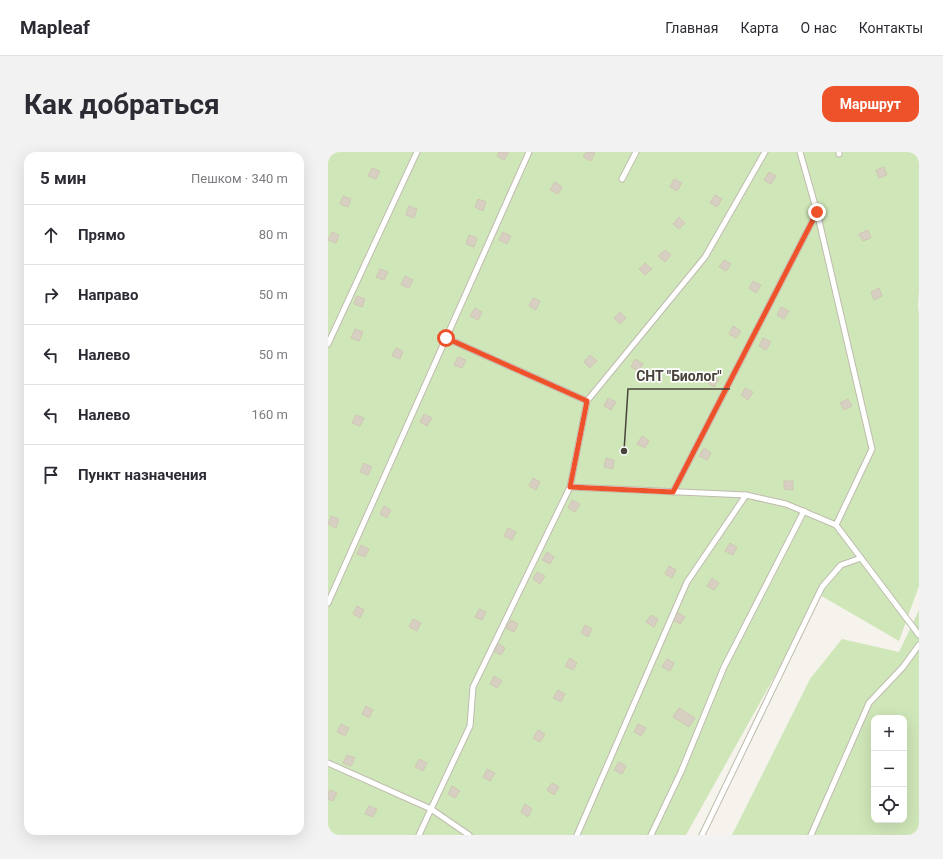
<!DOCTYPE html>
<html lang="ru">
<head>
<meta charset="utf-8">
<style>
  :root { --surface:#fff; --page:#f2f2f3; --text:#2b2b33; --muted:#7c7c81; --line:#e1e1e2; --accent:#ed522b }
  body { margin:0; font-family:Roboto,sans-serif; background:var(--page); color:var(--text) }
  .controls { position:absolute; right:12px; bottom:12px; display:grid; overflow:hidden; border-radius:8px; box-shadow:0 4px 16px #0002 }
  .controls button { width:36px; height:36px; display:grid; place-items:center; padding:0; border:0; border-bottom:1px solid var(--line); background:var(--surface); color:var(--text); font:20px sans-serif }
  .stop { position:absolute; width:12px; height:12px; margin:-9px; border:3px solid #ed522b; border-radius:50%; background:#fff }
  .stop.end { background:#ed522b; border-color:#fff; box-shadow:0 1px 4px #0008 }
  .list { margin:0; padding:0; list-style:none }
  h2 { display:flex; justify-content:space-between; align-items:center; height:52px; margin:0; padding:0 16px; font-size:17px }
  h2 small { font-size:13px; font-weight:400; color:var(--muted) }
  .list li { display:grid; grid-template-columns:26px 1fr auto; gap:12px; align-items:center; box-sizing:border-box; height:60px; padding:0 16px; border-top:1px solid var(--line) }
  .list b { display:block; font-size:15px; white-space:nowrap }
  .list em { font-size:13px; font-style:normal; color:var(--muted) }
  .icon { flex:none; width:22px; height:22px; fill:none; stroke:currentColor; stroke-width:2; stroke-linecap:round; stroke-linejoin:round }
  .map { position:relative; flex:none; width:591px; height:683px; overflow:hidden; border-radius:12px }
  header { display:flex; align-items:center; gap:24px; box-sizing:border-box; height:56px; padding:0 20px; background:var(--surface); border-bottom:1px solid var(--line) }
  header strong { font-size:19px }
  nav { display:flex; gap:22px; margin-inline-start:auto; font-size:14px }
  .intro { display:flex; align-items:center; justify-content:space-between; box-sizing:border-box; height:96px; padding:0 24px }
  h1 { margin:0; font-size:28px }
  .button { padding:10px 18px; border-radius:12px; background:var(--accent); color:#fff; font-size:14px; font-weight:700 }
  main { display:flex; gap:24px; padding:0 24px }
  aside { flex:1; background:var(--surface); border-radius:12px; box-shadow:0 4px 16px #0002 }
  .map>svg:first-child { display:block }
  .green { fill:#cfe6b8; fill-rule:evenodd }
  .building { fill:#d6cfc2; stroke:#d0c7b5 }
  .lines { fill:none; stroke-linecap:round; stroke-linejoin:round }
  .service-casing { stroke:#c0bbaf; stroke-width:7 }
  .service { stroke:#fff; stroke-width:5 }
  .route { stroke:#ed522b; stroke-width:5 }
  .leader { fill:none; stroke:#49443a; stroke-width:1.5 }
  .callout-dot { fill:#49443a; stroke:#fff; stroke-width:1.5 }
  .callout-label { font-size:14px; text-anchor:middle; font-weight:bold; fill:#49443a; stroke:#fff; stroke-width:3.5; stroke-linejoin:round; paint-order:stroke }
</style>
</head>
<body>
<header>
<strong>Mapleaf</strong>
<nav><a>Главная</a><a>Карта</a><a>О нас</a><a>Контакты</a></nav>
</header>
<div class="intro"><h1>Как добраться</h1><a class="button">Маршрут</a></div>
<main>
<aside>
<h2>5 мин<small>Пешком · 340 m</small></h2>
<ul class="list">
<li><svg class="icon" aria-label="ahead" viewBox="0 0 24 24"><path d="M12 20V5M6 11l6-6 6 6"/></svg><div><b>Прямо</b></div><em>80 m</em></li>
<li><svg class="icon" aria-label="right" viewBox="0 0 24 24"><path d="M7 20v-9h11M14 6l5 5-5 5"/></svg><div><b>Направо</b></div><em>50 m</em></li>
<li><svg class="icon" aria-label="left" viewBox="0 0 24 24"><path d="M17 20v-9H6M10 6l-5 5 5 5"/></svg><div><b>Налево</b></div><em>50 m</em></li>
<li><svg class="icon" aria-label="left" viewBox="0 0 24 24"><path d="M17 20v-9H6M10 6l-5 5 5 5"/></svg><div><b>Налево</b></div><em>160 m</em></li>
<li><svg class="icon" aria-label="arrive" viewBox="0 0 24 24"><path d="M6 21V4h12l-3 4 3 4H6"/></svg><div><b>Пункт назначения</b></div></li>
</ul>
</aside>
<div class="map">
<svg width="591" height="683" viewBox="0 0 591 683">
  <rect width="100%" height="100%" fill="#f5f3ec"/>
  <g class="green">
    <path d="M0 0H591V137L590 154 591 164V434L571 489 492 443 358 683H0Z"/>
    <path d="M591 458V683H404L482 527 514 487 571 500ZM546 566H576V668H546Z"/>
  </g>
  <g class="building">
    <path d="M171 0H181L176 8 169 4Z"/>
    <path d="M258 0 267 1 263 9 255 5Z"/>
    <path d="M556 15 559 23 551 26 548 18Z"/>
    <path d="M44 16 52 19 48 27 40 24Z"/>
    <path d="M441 20 448 24 443 32 436 28Z"/>
    <path d="M346 27 354 31 349 39 342 35Z"/>
    <path d="M227 30 234 35 230 42 222 38Z"/>
    <path d="M387 43 394 47 389 55 382 51Z"/>
    <path d="M15 44 23 47 20 55 12 52Z"/>
    <path d="M150 47 158 50 155 59 147 55Z"/>
    <path d="M81 54 89 57 86 66 78 63Z"/>
    <path d="M351 65 357 71 351 77 345 72Z"/>
    <path d="M540 78 543 86 535 89 531 82Z"/>
    <path d="M4 80 11 83 8 91 0 88Z"/>
    <path d="M175 80 183 84 179 92 171 88Z"/>
    <path d="M141 83 149 86 146 95 138 92Z"/>
    <path d="M337 98 343 103 337 110 330 104Z"/>
    <path d="M396 108 403 112 398 119 391 115Z"/>
    <path d="M317 111 324 117 317 123 311 117Z"/>
    <path d="M52 117 60 120 56 128 48 125Z"/>
    <path d="M77 124 85 128 81 136 73 133Z"/>
    <path d="M425 129 433 133 428 141 421 136Z"/>
    <path d="M551 136 554 144 546 148 543 140Z"/>
    <path d="M29 144 37 147 34 155 26 152Z"/>
    <path d="M205 146 212 149 208 158 201 154Z"/>
    <path d="M453 155 461 159 456 167 449 163Z"/>
    <path d="M147 156 154 160 150 168 142 164Z"/>
    <path d="M292 160 298 166 292 172 286 166Z"/>
    <path d="M405 174 413 179 408 186 401 182Z"/>
    <path d="M27 177 35 180 31 189 23 186Z"/>
    <path d="M435 186 443 190 438 198 431 194Z"/>
    <path d="M68 196 75 199 72 207 64 204Z"/>
    <path d="M262 203 269 209 262 216 256 210Z"/>
    <path d="M130 205 138 208 134 216 126 213Z"/>
    <path d="M307 207 315 212 310 219 303 215Z"/>
    <path d="M383 223 391 227 386 235 379 231Z"/>
    <path d="M417 236 425 240 420 248 413 243Z"/>
    <path d="M280 246 288 250 283 258 276 254Z"/>
    <path d="M520 247 524 254 516 258 512 251Z"/>
    <path d="M96 262 104 266 99 274 92 270Z"/>
    <path d="M28 263 36 266 32 274 24 271Z"/>
    <path d="M314 284 321 289 317 296 309 292Z"/>
    <path d="M376 296 383 301 379 308 371 304Z"/>
    <path d="M278 306 286 308 285 317 276 315Z"/>
    <path d="M36 311 44 315 40 323 32 320Z"/>
    <path d="M205 326 212 330 208 338 201 334Z"/>
    <path d="M456 329H465V338L456 337Z"/>
    <path d="M244 348 252 352 247 360 240 356Z"/>
    <path d="M56 354 63 358 59 366 52 362Z"/>
    <path d="M3 364 11 367 8 376 0 372Z"/>
    <path d="M180 376 188 380 184 388 176 384Z"/>
    <path d="M402 391 409 395 405 403 397 399Z"/>
    <path d="M33 393 41 397 37 405 29 402Z"/>
    <path d="M219 400 226 405 222 412 214 408Z"/>
    <path d="M341 414 348 418 344 426 337 422Z"/>
    <path d="M209 420 217 424 212 432 205 427Z"/>
    <path d="M384 426 391 431 386 438 379 434Z"/>
    <path d="M29 454 36 458 32 466 25 462Z"/>
    <path d="M151 457 158 460 154 468 147 465Z"/>
    <path d="M349 460 357 465 352 472 345 468Z"/>
    <path d="M323 463 330 467 326 475 318 470Z"/>
    <path d="M85 467 93 471 89 479 81 475Z"/>
    <path d="M183 468 190 472 186 480 178 476Z"/>
    <path d="M257 473 264 477 260 485 253 481Z"/>
    <path d="M170 491 177 496 173 503 165 499Z"/>
    <path d="M242 506 249 511 245 518 237 514Z"/>
    <path d="M339 507 346 511 342 519 334 515Z"/>
    <path d="M166 524 174 529 169 536 162 532Z"/>
    <path d="M230 538 237 542 233 550 225 546Z"/>
    <path d="M38 554 45 558 41 566 34 562Z"/>
    <path d="M351 556 367 566 361 575 345 565Z"/>
    <path d="M13 572 21 576 17 584 9 580Z"/>
    <path d="M310 572 318 576 313 584 306 580Z"/>
    <path d="M210 578 217 582 212 590 205 586Z"/>
    <path d="M19 603 27 606 23 614 15 611Z"/>
    <path d="M91 607 99 611 95 619 87 615Z"/>
    <path d="M291 610 298 614 294 622 286 618Z"/>
    <path d="M159 617 167 621 162 629 155 625Z"/>
    <path d="M224 631 231 635 226 643 219 638Z"/>
    <path d="M124 634 132 639 127 646 120 642Z"/>
    <path d="M2 638 9 641 5 649 0 647V641Z"/>
    <path d="M197 652 204 657 200 665 193 660Z"/>
    <path d="M41 654 49 657 45 665 37 662Z"/>
  </g>
  <g class="lines">
    <defs>
      <g id="service">
        <path d="M472 0 489 60 544 297 508 373"/>
        <path d="M511 0V2"/>
        <path d="M294 27 308 0"/>
        <path d="M118 186 259 249"/>
        <path d="M0 192 89 0"/>
        <path d="M242 335 259 249 377 105 437 0"/>
        <path d="M345 340 489 60"/>
        <path d="M0 451 201 0"/>
        <path d="M0 611 103 657 142 574 145 535 242 335 418 343 458 352 508 373 591 483"/>
        <path d="M91 683 103 657 141 683"/>
        <path d="M249 683 359 430 418 343"/>
        <path d="M323 683 353 620 396 515 476 359"/>
        <path d="M374 683 494 435 513 413 533 406"/>
        <path d="M483 683 541 551 575 515 591 493"/>
      </g>
    </defs>
    <use href="#service" class="service-casing"/>
    <use href="#service" class="service"/>
  </g>
  <g class="lines">
    <path class="route" d="M118 186 259 249 242 335 345 340 489 60"/>
  </g>
  <path class="leader" d="M296 299L300 237H402"/>
  <circle class="callout-dot" cx="296" cy="299" r="4"/>
  <g class="callout-label">
    <text x="351" y="229">СНТ "Биолог"</text>
  </g>
</svg>
<div class="controls">
<button>+</button>
<button>−</button>
<button><svg class="icon" aria-label="locate" viewBox="0 0 24 24"><circle cx="12" cy="12" r="6"/><path d="M12 2v4M12 18v4M2 12h4M18 12h4"/></svg></button>
</div>
<div class="stop" style="left:118px;top:186px"></div>
<div class="stop end" style="left:489px;top:60px"></div>
</div>
</main>
</body>
</html>
